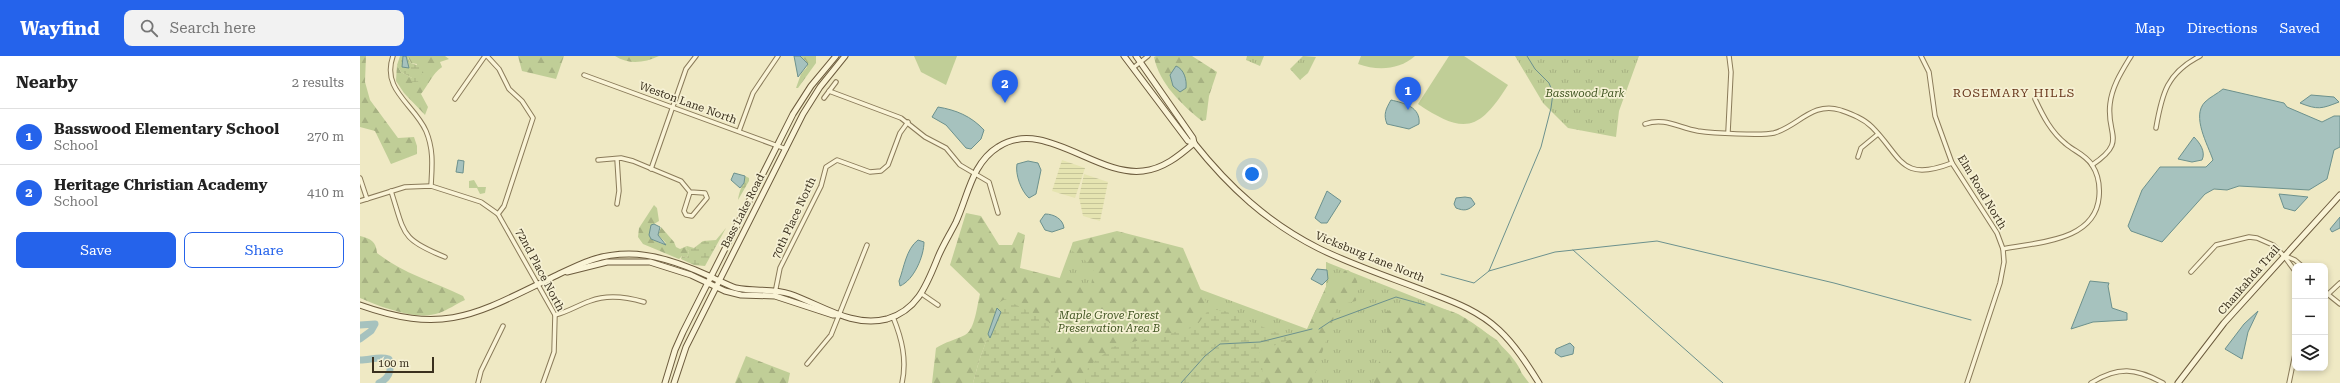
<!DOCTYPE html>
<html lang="en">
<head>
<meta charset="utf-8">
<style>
  :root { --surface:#fff; --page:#f2f2f2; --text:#222; --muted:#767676; --line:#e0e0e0; --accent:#2563eb }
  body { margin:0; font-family:"Roboto Serif",serif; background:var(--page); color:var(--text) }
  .controls { position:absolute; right:12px; bottom:12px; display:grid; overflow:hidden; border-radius:8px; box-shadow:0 2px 6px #0003 }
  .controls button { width:36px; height:36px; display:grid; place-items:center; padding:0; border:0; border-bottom:1px solid var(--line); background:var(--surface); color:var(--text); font:20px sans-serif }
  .scale { position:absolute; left:12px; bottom:10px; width:62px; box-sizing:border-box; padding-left:4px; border:2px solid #3a301e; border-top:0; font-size:11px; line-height:14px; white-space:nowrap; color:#3a301e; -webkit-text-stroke:3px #f6f1d4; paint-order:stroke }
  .you { position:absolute; left:892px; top:118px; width:14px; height:14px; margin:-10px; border:3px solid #fff; border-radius:50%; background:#1a73e8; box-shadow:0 0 0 6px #1a73e833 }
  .badge { display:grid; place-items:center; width:26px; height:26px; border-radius:50%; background:var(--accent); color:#fff; font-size:13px; font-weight:700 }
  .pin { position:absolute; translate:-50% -33px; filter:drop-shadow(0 1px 2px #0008) }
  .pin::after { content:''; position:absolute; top:21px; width:14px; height:12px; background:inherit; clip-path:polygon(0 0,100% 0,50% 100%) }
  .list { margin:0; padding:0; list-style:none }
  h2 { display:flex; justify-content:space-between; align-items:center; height:52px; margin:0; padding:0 16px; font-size:17px }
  h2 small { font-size:13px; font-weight:400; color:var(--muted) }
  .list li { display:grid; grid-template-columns:26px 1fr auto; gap:12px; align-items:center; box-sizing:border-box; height:56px; padding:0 16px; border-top:1px solid var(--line) }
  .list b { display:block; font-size:15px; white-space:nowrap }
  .list p { margin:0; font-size:13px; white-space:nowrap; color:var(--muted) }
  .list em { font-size:13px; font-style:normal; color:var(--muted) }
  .actions { display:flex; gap:8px; padding:12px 16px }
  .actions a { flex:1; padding:9px 0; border:1px solid var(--accent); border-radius:8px; text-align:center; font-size:14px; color:var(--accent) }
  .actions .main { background:var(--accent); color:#fff }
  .icon { flex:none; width:22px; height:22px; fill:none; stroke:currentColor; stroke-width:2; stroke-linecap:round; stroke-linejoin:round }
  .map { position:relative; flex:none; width:1980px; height:327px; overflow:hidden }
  header { display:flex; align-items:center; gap:24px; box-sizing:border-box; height:56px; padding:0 20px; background:var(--accent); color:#fff }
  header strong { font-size:19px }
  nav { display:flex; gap:22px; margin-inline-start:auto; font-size:14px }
  .search { width:280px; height:36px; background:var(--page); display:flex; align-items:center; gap:10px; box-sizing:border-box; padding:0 14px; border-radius:8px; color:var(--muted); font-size:15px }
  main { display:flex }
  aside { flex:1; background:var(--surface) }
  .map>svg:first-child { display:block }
  .farmland { fill:url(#farmland-rules) }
  .grass { fill:url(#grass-tufts) }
  .forest { fill:url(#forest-firs) }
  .wetland { fill:url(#wetland-marsh) }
  .garden { fill:#c0ce97 }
  .water { fill:#a6c2be; stroke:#6c918d }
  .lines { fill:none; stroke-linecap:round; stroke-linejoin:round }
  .stream { stroke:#6c918d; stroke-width:1 }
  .river { stroke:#a6c2be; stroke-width:7 }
  .street-casing { stroke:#8a7b5a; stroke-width:5.5 }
  .secondary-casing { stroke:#6c5b3d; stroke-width:7 }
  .street { stroke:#faf4d7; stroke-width:3.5 }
  .secondary { stroke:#faf4d7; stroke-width:5 }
  .labels { text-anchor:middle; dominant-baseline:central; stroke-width:3.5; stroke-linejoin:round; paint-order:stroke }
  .park-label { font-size:11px; font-style:italic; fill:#435724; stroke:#f6f1d4 }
  .street-label { font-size:11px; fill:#3a301e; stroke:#f6f1d4 }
  .neighbourhood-label { font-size:12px; letter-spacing:1px; fill:#68371c; stroke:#f6f1d4 }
</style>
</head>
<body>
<header>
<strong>Wayfind</strong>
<div class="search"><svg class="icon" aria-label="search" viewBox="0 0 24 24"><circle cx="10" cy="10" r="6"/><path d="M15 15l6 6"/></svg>Search here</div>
<nav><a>Map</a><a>Directions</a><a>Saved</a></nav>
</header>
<main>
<aside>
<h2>Nearby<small>2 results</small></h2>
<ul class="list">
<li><span class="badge">1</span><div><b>Basswood Elementary School</b><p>School</p></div><em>270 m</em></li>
<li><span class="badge">2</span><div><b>Heritage Christian Academy</b><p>School</p></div><em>410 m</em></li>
</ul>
<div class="actions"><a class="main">Save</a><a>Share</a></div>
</aside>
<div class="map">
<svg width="1980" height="327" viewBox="0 0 1980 327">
  <defs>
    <pattern id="farmland-rules" width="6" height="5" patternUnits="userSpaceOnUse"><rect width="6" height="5" fill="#e5e4b1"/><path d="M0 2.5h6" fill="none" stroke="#c5c498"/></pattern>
    <pattern id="grass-tufts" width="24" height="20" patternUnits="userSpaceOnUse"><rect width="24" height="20" fill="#c0ce97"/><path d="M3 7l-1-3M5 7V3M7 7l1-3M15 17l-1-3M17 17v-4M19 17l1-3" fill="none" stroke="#a6b182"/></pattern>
    <pattern id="forest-firs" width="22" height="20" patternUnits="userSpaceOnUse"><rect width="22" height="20" fill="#c0ce97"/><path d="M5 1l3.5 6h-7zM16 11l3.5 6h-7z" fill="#a6b182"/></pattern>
    <pattern id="wetland-marsh" width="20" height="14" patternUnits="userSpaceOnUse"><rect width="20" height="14" fill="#c0ce97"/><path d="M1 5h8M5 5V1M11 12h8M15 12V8" fill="none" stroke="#a6b182"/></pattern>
  </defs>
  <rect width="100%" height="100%" fill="#efe9c4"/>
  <g class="farmland">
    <path d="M702 104 725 112 715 142 692 135Z"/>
    <path d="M724 118 748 126 740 165 723 160 719 141Z"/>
  </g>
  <g class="grass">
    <path d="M887 0H904L900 10 886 4Z"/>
    <path d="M943 0 956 1 948 17 940 24 930 13Z"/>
    <path d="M1155 0H1279L1259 55 1256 81 1208 72 1183 47Z"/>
    <path d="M114 124 118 131H126L125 137 120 138 117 132H109V125Z"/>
    <path d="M713 186 947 273 966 231V206L1097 258 1137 284 1169 327H661Z"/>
  </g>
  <g class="forest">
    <path d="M0 0H6L5 26 10 44 38 82 54 81 57 90V98L31 108 15 75 0 71Z"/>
    <path d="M50 0H85L89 3 80 6 82 11C72 18 69 28 61 38L68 51 65 59 44 37 36 25 37 9 41 16 52 22 57 8 51 7 48 1Z"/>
    <path d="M158 0H204L196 23 162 15Z"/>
    <path d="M255 0H299C284 7 269 9 255 0Z"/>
    <path d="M440 0H456V7L438 32H436L441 18 447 11 446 5Z"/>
    <path d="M796 0H832L857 16 849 40 846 64 842 65C822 49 799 27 794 1Z"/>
    <path d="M294 149 297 152 299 165 294 168V184L302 188 306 187 298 179 301 171 314 186 316 191 320 193 327 190 326 193 329 195 327 202 322 200 319 203 283 188 278 181 279 172Z"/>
    <path d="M606 157 621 160 639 189H652L658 176 665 179 660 212 731 230 734 211 711 194 713 186 757 175 823 192 849 253 836 271 752 291 728 311 725 327H691L696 309 640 247 619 305 613 327H572L576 292C585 286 595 284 605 279 615 274 617 249 620 238L590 209Z"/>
    <path d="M0 180C11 183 16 185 17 197 42 217 74 226 103 240L105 244C96 248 88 254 79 257 57 265 21 251 0 242Z"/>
    <path d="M988 214C1000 223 999 232 996 245L978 249 952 327H905L899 295 938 281 947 274 966 231 977 233 984 215Z"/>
    <path d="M1047 247C1062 250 1084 251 1098 258 1117 268 1166 303 1163 327H1013L1019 306 1034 292 1021 258Z"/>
    <path d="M386 300 430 317 428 327H375Z"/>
  </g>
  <g class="wetland">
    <path d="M40 0H50L48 2 51 7 64 12 58 26H52V22L41 16 37 9Z"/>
    <path d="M385 120 389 122V125L378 144C379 135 383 129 385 120Z"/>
    <path d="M366 172 345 210 334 209 321 203 322 200 327 202 329 195 326 193 327 190 334 192 343 185 356 184Z"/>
    <path d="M645 243 689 266 696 309 691 327H613L619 305 640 246Z"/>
    <path d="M849 253 865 255 932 283 899 295 905 327H725L728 311 752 291 836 271Z"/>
  </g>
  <g class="garden">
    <path d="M554 0H597L586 29 561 16Z"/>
    <path d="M1001 0H1055C1039 14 1018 15 998 8Z"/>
    <path d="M1089 0H1104L1148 29C1119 75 1104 79 1058 48Z"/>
  </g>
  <g class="water">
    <path d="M43 0H46L49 12 42 11Z"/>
    <path d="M434 0H440L448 8 438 21Z"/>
    <path d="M816 10C824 13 827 24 826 32L820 36 813 30 810 19Z"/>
    <path d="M1863 33 1924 47 1927 51 1962 66 1974 60H1980V91L1974 94 1967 123 1949 134 1879 130 1867 134 1854 133 1845 138 1802 186 1771 175 1768 170 1782 134 1800 111H1846L1853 104C1848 89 1831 60 1845 46 1850 41 1857 38 1863 33Z"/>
    <path d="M1951 39 1974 41 1979 46C1961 53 1958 54 1940 47Z"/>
    <path d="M1031 44C1044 47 1061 51 1059 68L1049 73 1027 68C1023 58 1026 53 1031 44Z"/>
    <path d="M578 51C596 54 611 60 624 74L621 83 611 93 606 92 586 69 572 61Z"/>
    <path d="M1834 81C1840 87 1846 96 1842 104L1832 106 1818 103Z"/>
    <path d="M98 104 104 105 103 117 96 116Z"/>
    <path d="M668 105 678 107 681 114 676 138 669 142C661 135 655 118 657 108Z"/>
    <path d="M374 117 385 120 384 127 380 132 371 124Z"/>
    <path d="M967 135 981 145 967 167H961L955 162Z"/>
    <path d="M1919 138 1948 141 1935 155 1924 152Z"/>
    <path d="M1105 141 1111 142 1115 148C1108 155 1104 155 1096 152L1094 148 1096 142Z"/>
    <path d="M685 158C694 158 703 163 704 172L692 176 685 174 680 165Z"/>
    <path d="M1980 161V172L1972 176 1970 173Z"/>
    <path d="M294 168 300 171 298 179 306 189 291 183 289 179 291 169Z"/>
    <path d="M558 184 564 186C564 200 554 224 540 230L539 225C544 212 546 193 558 184Z"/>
    <path d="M957 213 967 214 968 223 962 229 951 223Z"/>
    <path d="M1730 225 1749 227 1748 230 1752 252 1767 257V264L1733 266 1711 273Z"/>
    <path d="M637 252 641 256 630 282 628 278Z"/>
    <path d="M1898 255 1888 276 1882 303 1865 293 1884 268Z"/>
    <path d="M1210 287 1214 291 1213 298 1201 301 1195 297 1196 293Z"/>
  </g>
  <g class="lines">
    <g class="stream">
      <path d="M1213 194 1363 327"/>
      <path d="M1129 215 1195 196 1297 185 1474 227 1611 264"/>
      <path d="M1081 218 1114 227 1129 215 1181 91 1191 52 1193 37 1189 27 1175 13 1167 0"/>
      <path d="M959 273 971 265 1036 241 1065 249"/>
      <path d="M821 327 845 300 860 288 900 286 952 273"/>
    </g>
    <g class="river">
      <path d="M0 269 15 268 11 275 0 283"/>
      <path d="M0 304C10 304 19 300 29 303 32 314 30 322 19 327"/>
    </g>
    <defs>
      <g id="street">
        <path d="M33 0C21 34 54 48 66 75 74 94 72 111 71 130"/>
        <path d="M127 0 139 13 149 33 162 45 173 62 144 150 138 158"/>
        <path d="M1561 0 1569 16 1575 60 1592 107 1637 177 1643 193 1644 206 1640 227 1607 327"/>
        <path d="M773 12 788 0"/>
        <path d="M224 19 426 93"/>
        <path d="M469 35 541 62 565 81 586 92 600 109 629 126 638 157"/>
        <path d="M464 42 476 26"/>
        <path d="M95 43 125 0"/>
        <path d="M1285 68C1305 61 1319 72 1338 75 1353 77 1401 80 1414 77 1437 71 1453 45 1480 54 1491 58 1503 62 1512 71 1542 101 1540 127 1592 107"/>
        <path d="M1796 72C1802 37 1807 17 1840 0"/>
        <path d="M379 75 393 37 418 0"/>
        <path d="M1368 76 1371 16 1369 0"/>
        <path d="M1498 101 1501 92 1518 78"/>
        <path d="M238 104 261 102 273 105 321 125 330 136 324 155 326 159 332 160 347 142 345 137 330 136"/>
        <path d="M1732 109C1768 85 1746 79 1750 48 1752 30 1762 15 1771 0"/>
        <path d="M291 113 326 13 336 0"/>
        <path d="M0 122 7 143"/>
        <path d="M31 135C45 178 40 183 85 201"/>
        <path d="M0 145 45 131 71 130 121 146 138 158 195 259 194 296 183 327"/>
        <path d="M257 148 259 135 257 103"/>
        <path d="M1643 193C1676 186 1735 186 1739 141 1740 130 1738 118 1732 109 1726 99 1714 95 1706 88 1691 76 1683 60 1675 43"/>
        <path d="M1924 200 1935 215"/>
        <path d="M1831 216 1856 189 1889 181 1897 182 1913 189 1923 199 1935 204 1942 210"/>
        <path d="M1965 236 1980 248"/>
        <path d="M415 237 420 212 461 130 466 111 477 104 510 116 521 115 528 109 540 77 548 66"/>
        <path d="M562 238 578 249"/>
        <path d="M1965 241 1980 227"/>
        <path d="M195 259C208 256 218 249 230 245 248 238 267 241 284 246"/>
        <path d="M533 261C542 283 547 304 542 327"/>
        <path d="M447 308 471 279 507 189"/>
        <path d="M118 327 121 315 143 270"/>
        <path d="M1731 327C1758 310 1776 312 1803 327"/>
        <path d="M1929 327 1935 298"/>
      </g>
      <g id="secondary">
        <path d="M764 0 828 85 834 87"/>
        <path d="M776 0 833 82 834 87C869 131 907 166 958 192 994 210 1035 223 1073 238 1097 247 1120 256 1139 274 1155 289 1167 308 1179 327"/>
        <path d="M207 216 247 206H290L331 219 365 235 381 239 415 240 473 259H479"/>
        <path d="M0 249C87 280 118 257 195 220 222 207 239 198 269 198 296 198 325 209 349 220 358 224 367 229 376 232 394 236 412 232 430 238 462 249 492 272 527 263 558 254 567 228 578 201 583 189 590 178 596 166 608 140 612 107 638 91 683 61 736 121 783 115 803 113 819 100 834 87"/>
        <path d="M305 327 315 294 323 276 433 58 451 30 476 0"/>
        <path d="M314 327 326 291 443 58 460 31 485 0"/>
        <path d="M1818 327 1864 267 1980 139"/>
      </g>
    </defs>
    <use href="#street" class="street-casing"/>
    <use href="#secondary" class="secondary-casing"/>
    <use href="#street" class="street"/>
    <use href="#secondary" class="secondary"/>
  </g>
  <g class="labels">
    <g class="park-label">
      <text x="1225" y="37">Basswood Park</text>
      <text x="749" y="259">Maple Grove Forest<tspan x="749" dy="13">Preservation Area B</tspan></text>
    </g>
    <g class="street-label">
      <text transform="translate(328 47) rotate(20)">Weston Lane North</text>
      <text transform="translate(1622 136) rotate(59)">Elm Road North</text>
      <text transform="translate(383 155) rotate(-63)">Bass Lake Road</text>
      <text transform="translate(434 162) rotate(-65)">70th Place North</text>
      <text transform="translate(1010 201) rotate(22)">Vicksburg Lane North</text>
      <text transform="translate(180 214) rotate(62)">72nd Place North</text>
      <text transform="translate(1889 224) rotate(-49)">Chankahda Trail</text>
    </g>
    <g class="neighbourhood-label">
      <text x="1654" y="37">ROSEMARY HILLS</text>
    </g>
  </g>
</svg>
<div class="controls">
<button>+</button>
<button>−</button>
<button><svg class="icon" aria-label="layers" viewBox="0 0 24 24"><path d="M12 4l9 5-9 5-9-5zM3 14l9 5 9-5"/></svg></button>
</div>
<div class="scale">100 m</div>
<div class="you"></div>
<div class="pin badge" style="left:1048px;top:54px">1</div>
<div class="pin badge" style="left:645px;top:47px">2</div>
</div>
</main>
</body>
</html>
